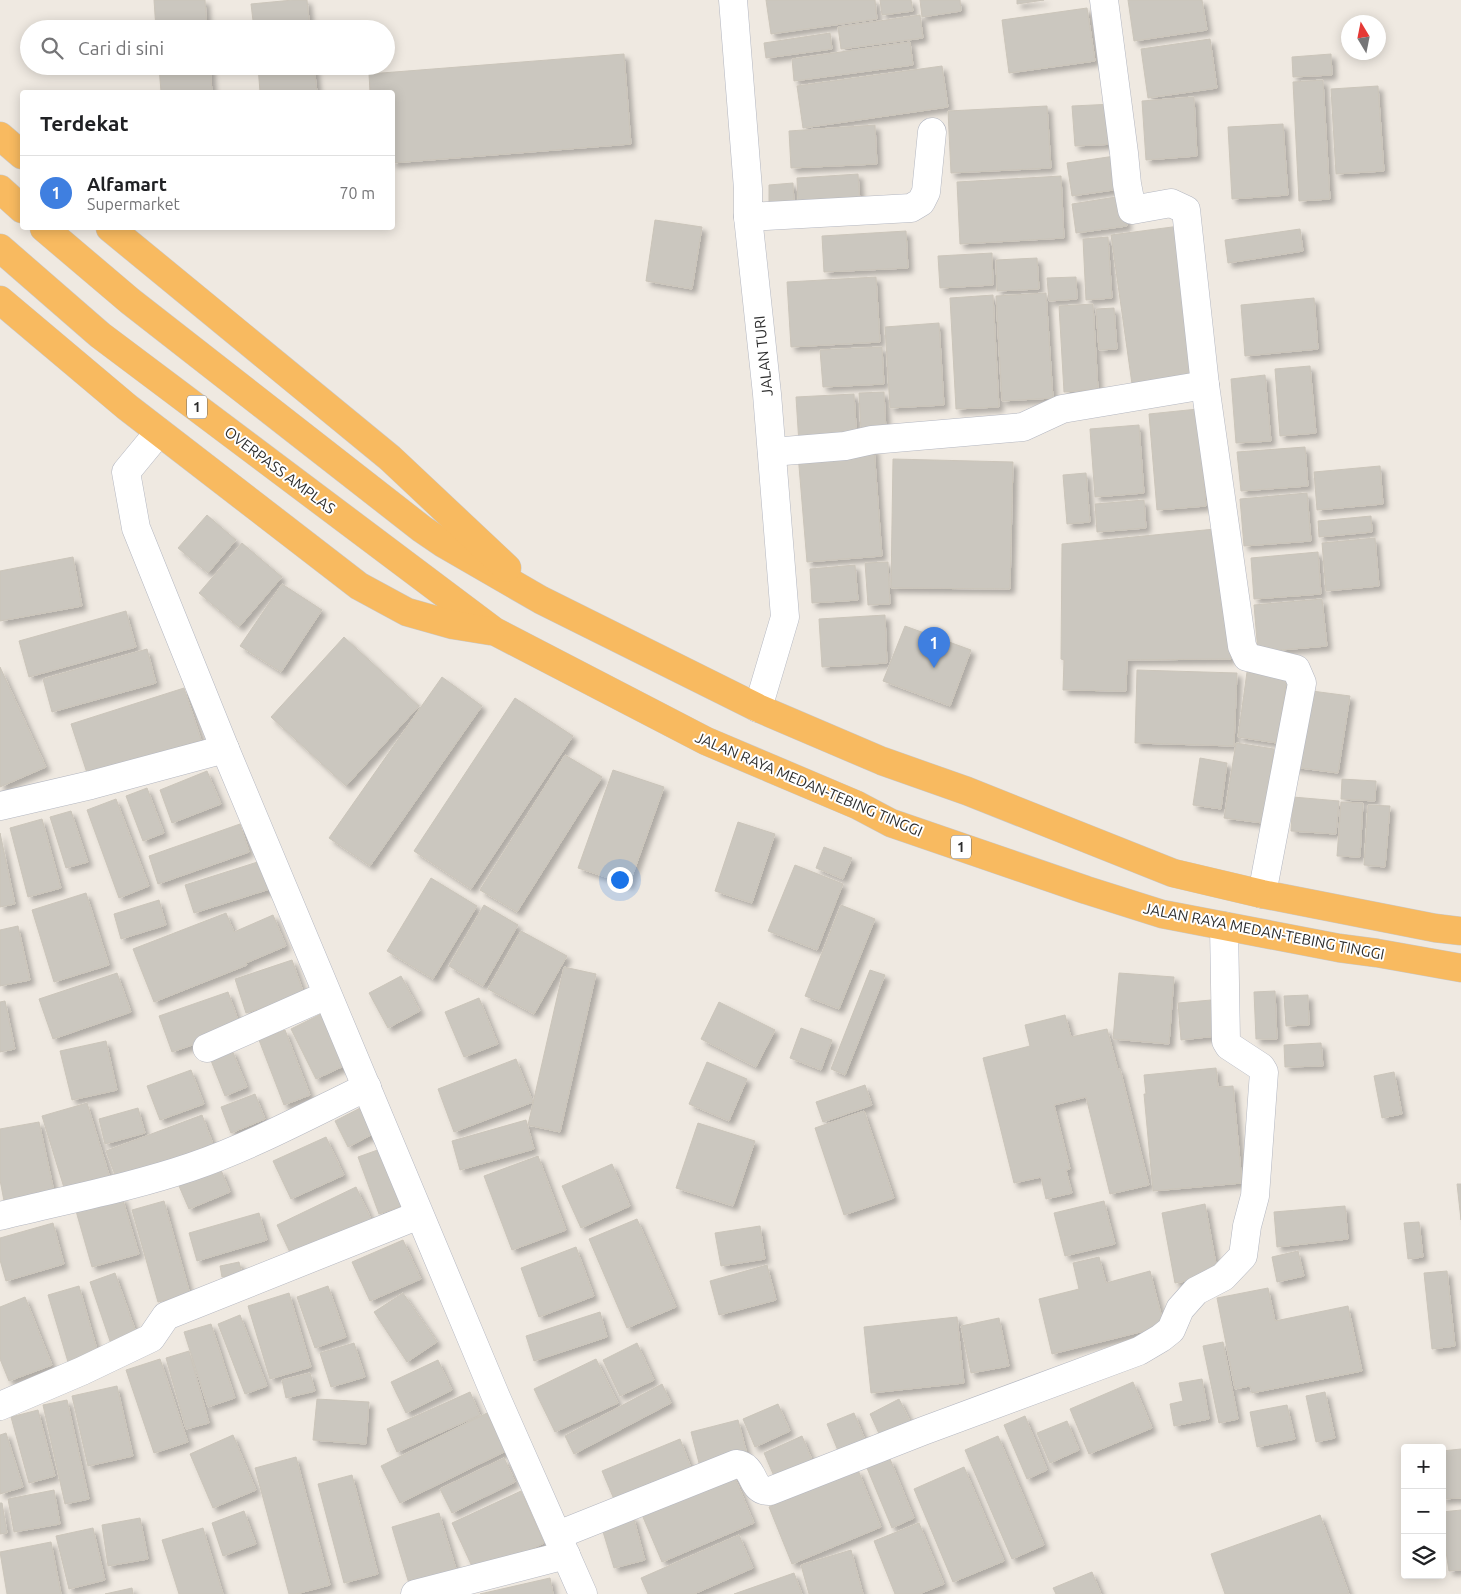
<!DOCTYPE html>
<html lang="id">
<head>
<meta charset="utf-8">
<style>
  :root { --surface:#fff; --page:#f2f2f2; --text:#202124; --muted:#757577; --line:#e0e0e0; --accent:#2563eb }
  body { margin:0; font-family:Ubuntu,sans-serif; background:var(--page); color:var(--text) }
  .controls { position:absolute; right:15px; bottom:15px; display:grid; overflow:hidden; border-radius:5px; box-shadow:0 2px 12px #0003 }
  .controls button { width:45px; height:45px; display:grid; place-items:center; padding:0; border:0; border-bottom:1px solid var(--line); background:var(--surface); color:var(--text); font:25px sans-serif }
  .compass { position:absolute; left:1341px; top:15px; width:45px; height:45px; border-radius:50%; background:var(--surface); box-shadow:0 2px 12px #0003; rotate:350deg }
  .you { position:absolute; left:619px; top:879px; width:18px; height:18px; margin:-12px; border:4px solid #fff; border-radius:50%; background:#1a73e8; box-shadow:0 0 0 8px #1a73e833 }
  .badge { display:grid; place-items:center; width:32px; height:32px; border-radius:50%; background:var(--accent); color:#fff; font-size:16px; font-weight:700 }
  .pin { position:absolute; translate:-50% -41px; filter:drop-shadow(0 1px 2px #0008) }
  .pin::after { content:''; position:absolute; top:26px; width:18px; height:15px; background:inherit; clip-path:polygon(0 0,100% 0,50% 100%) }
  .list { margin:0; padding:0; list-style:none }
  h2 { display:flex; justify-content:space-between; align-items:center; height:65px; margin:0; padding:0 20px; font-size:21px }
  h2 small { font-size:16px; font-weight:400; color:var(--muted) }
  .list li { display:grid; grid-template-columns:32px 1fr auto; gap:15px; align-items:center; box-sizing:border-box; height:75px; padding:0 20px; border-top:1px solid var(--line) }
  .list b { display:block; font-size:19px; white-space:nowrap }
  .list p { margin:0; font-size:16px; white-space:nowrap; color:var(--muted) }
  .list em { font-size:16px; font-style:normal; color:var(--muted) }
  .icon { flex:none; width:28px; height:28px; fill:none; stroke:currentColor; stroke-width:2; stroke-linecap:round; stroke-linejoin:round }
  .map { position:relative; flex:none; width:1461px; height:1594px; overflow:hidden }
  .search { position:absolute; background:var(--surface); box-shadow:0 2px 12px #0003; left:20px; top:20px; width:375px; height:55px; display:flex; align-items:center; gap:12px; box-sizing:border-box; padding:0 18px; border-radius:28px; color:var(--muted); font-size:19px }
  .panel { position:absolute; background:var(--surface); box-shadow:0 2px 12px #0003; left:20px; top:90px; width:375px; height:140px; border-radius:5px }
  .map>svg:first-child { display:block }
  .building { fill:#cbc7bf; stroke:#cbc5ba; filter:url(#shadow) }
  .lines { fill:none; stroke-linecap:round; stroke-linejoin:round }
  .minor-casing { stroke:#b4b7c1; stroke-width:29 }
  .trunk-casing { stroke:#c9c9c9; stroke-width:29 }
  .minor { stroke:#fff; stroke-width:28 }
  .trunk { stroke:#f8ba60; stroke-width:28 }
  .labels { text-anchor:middle; dominant-baseline:central; stroke-width:4; stroke-linejoin:round; paint-order:stroke }
  .shield { fill:#fff; stroke:#6d6d6d; stroke-width:1 }
  .shield-label { font-size:14px; font-weight:bold; fill:#2e2e2e }
  .street-label { font-size:15px; fill:#2e2e2e; stroke:#fff }
</style>
</head>
<body>
<div class="map">
<svg width="1461" height="1594" viewBox="0 0 1461 1594">
  <defs>
    <filter id="shadow"><feDropShadow dx="4.5" dy="4.5" stdDeviation="2.5" flood-color="#0004"/></filter>
  </defs>
  <rect width="100%" height="100%" fill="#efe9e1"/>
  <g class="building">
    <path d="M154 0H205L207 29H156Z"/>
    <path d="M293 0H307L310 29H254L251 4Z"/>
    <path d="M766 0H875L877 19 771 34Z"/>
    <path d="M880 0H911L913 11 882 15Z"/>
    <path d="M920 0H960L961 11 922 17Z"/>
    <path d="M1017 0H1044L1017 4Z"/>
    <path d="M1128 0H1202L1207 30 1134 41Z"/>
    <path d="M1087 8 1095 61 1009 73 1002 20Z"/>
    <path d="M920 15 923 38 841 49 838 27Z"/>
    <path d="M830 33 832 49 766 58 764 43Z"/>
    <path d="M1210 39 1217 88 1148 98 1141 49Z"/>
    <path d="M910 42 913 65 794 81 792 59Z"/>
    <path d="M624 54 631 144 392 163V92H370L369 74Z"/>
    <path d="M1331 54 1332 75 1293 77 1292 57Z"/>
    <path d="M159 66H210L212 92H161Z"/>
    <path d="M258 66H314L317 92H260Z"/>
    <path d="M942 66 948 107 803 128 797 86Z"/>
    <path d="M1323 80 1330 199 1299 201 1293 82Z"/>
    <path d="M1378 86 1384 171 1336 174 1331 89Z"/>
    <path d="M1194 97 1197 156 1146 160 1142 101Z"/>
    <path d="M1114 104 1116 144 1075 146 1072 106Z"/>
    <path d="M1047 106 1051 168 951 173 948 111Z"/>
    <path d="M1283 124 1288 195 1232 199 1228 127Z"/>
    <path d="M875 125 877 164 791 168 789 131Z"/>
    <path d="M1115 156 1120 189 1072 196 1067 163Z"/>
    <path d="M858 174 860 202 798 205 797 178Z"/>
    <path d="M1061 176 1064 238 960 244 957 182Z"/>
    <path d="M793 183 794 203 769 205V185Z"/>
    <path d="M1122 196 1127 226 1076 233 1072 204Z"/>
    <path d="M655 220 702 227 692 289 646 281Z"/>
    <path d="M1180 226 1201 381 1133 391 1111 235Z"/>
    <path d="M1300 229 1303 251 1228 263 1225 240Z"/>
    <path d="M906 231 908 268 824 272 822 236Z"/>
    <path d="M1108 237 1112 298 1086 300 1083 239Z"/>
    <path d="M992 253 993 285 940 288 938 256Z"/>
    <path d="M1037 258 1039 289 997 291 996 260Z"/>
    <path d="M876 277 880 342 791 347 787 282Z"/>
    <path d="M1076 277 1077 299 1049 301 1047 278Z"/>
    <path d="M1046 293 1053 398 1002 401 996 296Z"/>
    <path d="M993 295 999 407 956 409 950 298Z"/>
    <path d="M1314 298 1318 349 1245 356 1241 305Z"/>
    <path d="M1093 304 1098 389 1064 392 1059 306Z"/>
    <path d="M1114 308 1117 349 1099 350 1096 309Z"/>
    <path d="M939 323 944 405 890 408 885 327Z"/>
    <path d="M882 347 884 384 823 387 820 350Z"/>
    <path d="M1310 366 1316 433 1280 436 1275 369Z"/>
    <path d="M1265 375 1271 441 1236 443 1231 379Z"/>
    <path d="M884 392 886 431 861 432 859 393Z"/>
    <path d="M854 394 857 441 799 444 796 397Z"/>
    <path d="M1198 409 1206 506 1157 510 1149 414Z"/>
    <path d="M1139 425 1144 493 1095 497 1090 429Z"/>
    <path d="M1305 447 1308 486 1241 491 1237 452Z"/>
    <path d="M874 448 882 556 807 562 798 454Z"/>
    <path d="M893 459 1013 462 1010 589 891 588Z"/>
    <path d="M1380 466 1383 504 1317 510 1314 472Z"/>
    <path d="M1086 473 1090 522 1067 524 1063 475Z"/>
    <path d="M1307 493 1311 541 1244 546 1240 499Z"/>
    <path d="M1144 500 1146 528 1097 532 1095 504Z"/>
    <path d="M207 515 236 540 208 573 178 548Z"/>
    <path d="M1371 516 1372 532 1319 537 1318 521Z"/>
    <path d="M1215 529 1231 659 1127 660 1126 691 1063 690 1064 660 1061 659 1062 544Z"/>
    <path d="M1375 538 1379 586 1326 591 1322 543Z"/>
    <path d="M242 543 282 577 239 627 199 593Z"/>
    <path d="M1318 552 1321 594 1254 599 1251 558Z"/>
    <path d="M73 557 82 606 0 621V571Z"/>
    <path d="M888 562 890 604 868 605 865 563Z"/>
    <path d="M855 565 858 600 812 603 810 569Z"/>
    <path d="M282 584 322 610 281 672 240 646Z"/>
    <path d="M1322 599 1327 646 1258 652 1254 605Z"/>
    <path d="M126 611 136 647 29 677 19 641Z"/>
    <path d="M885 615 887 663 822 667 819 619Z"/>
    <path d="M905 626 971 650 950 706 883 681Z"/>
    <path d="M344 637 419 706 346 786 271 717Z"/>
    <path d="M147 649 156 683 52 712 43 679Z"/>
    <path d="M0 667 46 767 0 787Z"/>
    <path d="M1137 670 1237 673 1234 746 1135 743Z"/>
    <path d="M1247 672 1287 678 1277 743 1238 737Z"/>
    <path d="M442 677 482 706 370 866 329 838Z"/>
    <path d="M184 688 201 740 88 776 71 724Z"/>
    <path d="M1304 690 1350 696 1338 773 1293 767Z"/>
    <path d="M515 698 573 736 471 889 414 851Z"/>
    <path d="M1236 743 1274 749 1263 823 1224 818Z"/>
    <path d="M565 755 602 777 517 912 480 890Z"/>
    <path d="M1200 758 1227 763 1221 809 1193 805Z"/>
    <path d="M613 770 664 787 629 885 578 868Z"/>
    <path d="M207 771 221 804 172 823 160 790Z"/>
    <path d="M1342 779 1376 781 1375 801 1341 799Z"/>
    <path d="M147 788 164 833 143 841 126 796Z"/>
    <path d="M1293 797 1339 801 1336 834 1291 831Z"/>
    <path d="M116 799 149 886 119 898 87 810Z"/>
    <path d="M1341 802 1363 803 1360 857 1337 856Z"/>
    <path d="M1368 805 1390 806 1385 867 1364 865Z"/>
    <path d="M71 811 88 862 66 868 50 817Z"/>
    <path d="M42 819 61 888 28 897 10 828Z"/>
    <path d="M738 822 775 834 752 903 715 891Z"/>
    <path d="M240 824 249 852 158 884 149 856Z"/>
    <path d="M0 833 15 904 0 907Z"/>
    <path d="M824 847 852 858 843 879 816 868Z"/>
    <path d="M267 859 276 887 194 913 185 885Z"/>
    <path d="M795 865 843 884 817 950 768 931Z"/>
    <path d="M431 878 477 906 433 979 387 951Z"/>
    <path d="M86 893 109 965 54 982 32 910Z"/>
    <path d="M159 900 166 925 121 939 114 914Z"/>
    <path d="M484 905 518 925 483 986 449 966Z"/>
    <path d="M841 905 875 919 839 1009 805 996Z"/>
    <path d="M226 913 234 932 273 915 286 946 246 963 247 965 154 1002 133 949Z"/>
    <path d="M18 926 30 980 0 986V930Z"/>
    <path d="M521 931 567 956 534 1014 488 989Z"/>
    <path d="M292 960 304 994 246 1013 235 979Z"/>
    <path d="M564 967 596 974 560 1132 528 1125Z"/>
    <path d="M870 970 885 975 845 1075 831 1069Z"/>
    <path d="M117 973 131 1012 53 1039 39 999Z"/>
    <path d="M1119 973 1174 977 1169 1044 1113 1039Z"/>
    <path d="M401 976 420 1011 388 1028 369 993Z"/>
    <path d="M1275 991 1277 1039H1256L1254 992Z"/>
    <path d="M228 992 241 1028 172 1052 159 1016Z"/>
    <path d="M1308 995 1309 1025 1286 1026 1284 996Z"/>
    <path d="M479 998 498 1044 464 1057 445 1012Z"/>
    <path d="M1222 999 1225 1035 1181 1040 1178 1003Z"/>
    <path d="M5 1001 15 1049 0 1052V1002Z"/>
    <path d="M719 1002 775 1030 756 1067 701 1039Z"/>
    <path d="M321 1014 346 1065 316 1079 291 1029Z"/>
    <path d="M1065 1015 1071 1037 1107 1029 1118 1070 1120 1069 1149 1185 1110 1194 1086 1097 1054 1105 1070 1169 1066 1170 1072 1193 1046 1199 1041 1177 1014 1183 983 1058 1030 1046 1025 1025Z"/>
    <path d="M801 1028 832 1040 821 1070 790 1058Z"/>
    <path d="M285 1030 310 1095 284 1105 259 1040Z"/>
    <path d="M106 1041 117 1090 72 1100 60 1051Z"/>
    <path d="M1321 1043 1323 1066 1285 1067 1284 1045Z"/>
    <path d="M232 1050 247 1087 225 1096 210 1058Z"/>
    <path d="M516 1059 533 1102 454 1132 438 1089Z"/>
    <path d="M707 1062 747 1079 729 1121 689 1104Z"/>
    <path d="M1216 1068 1218 1087 1233 1086 1242 1183 1153 1191 1144 1094H1146L1144 1075Z"/>
    <path d="M191 1070 204 1104 160 1120 147 1086Z"/>
    <path d="M1394 1072 1402 1114 1382 1118 1374 1076Z"/>
    <path d="M865 1085 872 1105 823 1122 816 1102Z"/>
    <path d="M255 1094 265 1119 231 1133 221 1107Z"/>
    <path d="M87 1103 110 1178 65 1191 42 1116Z"/>
    <path d="M366 1105 379 1131 348 1147 335 1121Z"/>
    <path d="M138 1108 145 1133 105 1144 99 1119Z"/>
    <path d="M864 1111 894 1198 844 1215 815 1128Z"/>
    <path d="M202 1115 213 1144 117 1180 106 1151Z"/>
    <path d="M526 1120 534 1149 460 1170 452 1141Z"/>
    <path d="M39 1122 55 1196 5 1206 0 1180V1129Z"/>
    <path d="M698 1123 755 1141 733 1206 676 1188Z"/>
    <path d="M326 1137 344 1175 291 1199 273 1161Z"/>
    <path d="M386 1147 407 1204 379 1214 358 1157Z"/>
    <path d="M538 1156 566 1230 512 1250 484 1176Z"/>
    <path d="M612 1164 630 1206 581 1228 562 1186Z"/>
    <path d="M221 1170 230 1192 189 1209 179 1186Z"/>
    <path d="M1457 1184H1461V1220Z"/>
    <path d="M356 1187 374 1225 295 1263 277 1225Z"/>
    <path d="M122 1197 139 1254 92 1267 76 1211Z"/>
    <path d="M164 1201 190 1294 158 1302 132 1210Z"/>
    <path d="M1104 1201 1115 1244 1065 1256 1054 1213Z"/>
    <path d="M1205 1204 1218 1275 1175 1283 1162 1213Z"/>
    <path d="M1345 1206 1348 1239 1277 1247 1274 1212Z"/>
    <path d="M259 1213 267 1240 197 1261 189 1233Z"/>
    <path d="M637 1219 676 1307 627 1328 589 1239Z"/>
    <path d="M1419 1222 1423 1257 1408 1259 1404 1223Z"/>
    <path d="M53 1223 64 1264 6 1281 0 1260V1238Z"/>
    <path d="M760 1226 765 1259 721 1266 715 1233Z"/>
    <path d="M403 1240 421 1279 370 1301 352 1262Z"/>
    <path d="M576 1247 594 1296 539 1317 521 1268Z"/>
    <path d="M1298 1251 1304 1276 1277 1282 1272 1257Z"/>
    <path d="M1099 1257 1106 1283 1150 1271 1164 1326 1052 1354 1039 1299 1079 1289 1073 1263Z"/>
    <path d="M239 1262 242 1273 222 1277 220 1266Z"/>
    <path d="M767 1265 776 1300 719 1315 710 1281Z"/>
    <path d="M1447 1271 1455 1346 1432 1349 1424 1273Z"/>
    <path d="M115 1273 137 1335 111 1344 90 1282Z"/>
    <path d="M79 1286 98 1353 68 1362 48 1295Z"/>
    <path d="M328 1286 346 1337 315 1348 297 1297Z"/>
    <path d="M1268 1288 1275 1321 1348 1306 1362 1371 1252 1393 1250 1386 1235 1389 1217 1298Z"/>
    <path d="M289 1293 311 1367 270 1379 248 1306Z"/>
    <path d="M403 1293 437 1342 407 1362 374 1312Z"/>
    <path d="M25 1297 52 1365 9 1381 0 1359V1307Z"/>
    <path d="M600 1312 607 1337 534 1361 526 1336Z"/>
    <path d="M240 1315 267 1386 245 1394 218 1324Z"/>
    <path d="M957 1317 964 1383 871 1393 864 1327Z"/>
    <path d="M999 1318 1009 1366 971 1373 961 1326Z"/>
    <path d="M211 1324 235 1398 208 1407 184 1332Z"/>
    <path d="M1223 1342 1238 1419 1219 1423 1203 1346Z"/>
    <path d="M354 1343 365 1377 331 1387 320 1353Z"/>
    <path d="M637 1343 654 1380 620 1396 603 1360Z"/>
    <path d="M189 1351 209 1423 186 1429 166 1358Z"/>
    <path d="M160 1359 188 1442 154 1453 126 1370Z"/>
    <path d="M596 1359 618 1403 555 1432 534 1389Z"/>
    <path d="M438 1360 452 1390 406 1413 391 1382Z"/>
    <path d="M310 1373 315 1391 286 1398 282 1380Z"/>
    <path d="M1202 1379 1209 1419 1174 1426 1170 1404 1183 1401 1179 1383Z"/>
    <path d="M1133 1382 1152 1428 1089 1454 1070 1409Z"/>
    <path d="M662 1384 671 1403 574 1454 565 1436Z"/>
    <path d="M117 1386 133 1456 88 1466 72 1396Z"/>
    <path d="M470 1392 480 1415 397 1452 387 1429Z"/>
    <path d="M1325 1392 1335 1438 1316 1442 1306 1396Z"/>
    <path d="M317 1399 369 1402 366 1444 313 1440Z"/>
    <path d="M899 1399 911 1423 881 1438 870 1414Z"/>
    <path d="M67 1400 89 1499 65 1504 43 1405Z"/>
    <path d="M778 1404 790 1431 755 1447 743 1419Z"/>
    <path d="M1287 1405 1295 1439 1257 1447 1250 1412Z"/>
    <path d="M38 1410 55 1476 29 1483 11 1417Z"/>
    <path d="M487 1413 506 1451 400 1503 381 1466Z"/>
    <path d="M854 1413 866 1442 839 1453 827 1424Z"/>
    <path d="M1025 1416 1047 1470 1027 1479 1004 1425Z"/>
    <path d="M738 1420 747 1454 700 1467 691 1432Z"/>
    <path d="M1067 1421 1079 1450 1050 1463 1037 1433Z"/>
    <path d="M6 1433 23 1487 0 1494V1435Z"/>
    <path d="M233 1435 256 1490 213 1508 190 1454Z"/>
    <path d="M802 1436 815 1467 777 1483 764 1453Z"/>
    <path d="M998 1436 1044 1545 1012 1559 965 1450Z"/>
    <path d="M680 1439 693 1473 616 1504 602 1471Z"/>
    <path d="M1461 1449V1498L1442 1499V1451Z"/>
    <path d="M296 1457 330 1585 296 1594H289L255 1468Z"/>
    <path d="M504 1458 515 1482 452 1513 440 1489Z"/>
    <path d="M890 1459 914 1518 892 1528 867 1468Z"/>
    <path d="M964 1467 1004 1561 953 1582 914 1489Z"/>
    <path d="M858 1470 881 1527 792 1564 769 1507Z"/>
    <path d="M732 1471 754 1523 662 1562 640 1510Z"/>
    <path d="M352 1475 378 1574 344 1583 318 1484Z"/>
    <path d="M54 1490 60 1524 14 1532 8 1499Z"/>
    <path d="M521 1491 544 1543 476 1575 452 1523Z"/>
    <path d="M0 1503H2L7 1533 0 1534Z"/>
    <path d="M1461 1510V1570L1449 1571 1442 1526V1512Z"/>
    <path d="M244 1511 256 1544 223 1556 212 1523Z"/>
    <path d="M439 1513 457 1572 410 1587 392 1527Z"/>
    <path d="M1320 1515 1349 1594H1225L1211 1554Z"/>
    <path d="M633 1516 645 1560 614 1568 601 1525Z"/>
    <path d="M140 1518 148 1559 108 1566 102 1525Z"/>
    <path d="M919 1523 944 1584 919 1594H895L874 1541Z"/>
    <path d="M93 1528 105 1580 69 1589 56 1536Z"/>
    <path d="M203 1528 223 1594H179L162 1540Z"/>
    <path d="M739 1535 753 1568 694 1594H648L641 1578Z"/>
    <path d="M51 1542 61 1594H7L0 1552Z"/>
    <path d="M851 1550 863 1594H809L801 1565Z"/>
    <path d="M1092 1572 1101 1594H1056L1053 1588Z"/>
    <path d="M794 1573 802 1594H734Z"/>
    <path d="M550 1578 553 1594H480Z"/>
    <path d="M132 1588 133 1594H105Z"/>
  </g>
  <g class="lines">
    <defs>
      <g id="minor">
        <path d="M733 0 748 189V217L767 394 785 617 758 708"/>
        <path d="M1104 0 1124 153 1127 184 1132 210 1171 203 1186 210 1205 385 1242 646 1247 657 1296 669 1302 683 1262 894"/>
        <path d="M748 217 911 208 921 202 926 192 932 132"/>
        <path d="M159 432 126 472 136 528 225 749 496 1397 583 1594"/>
        <path d="M772 452 845 446 872 440 1023 427 1062 409 1205 385"/>
        <path d="M0 806 91 785 225 749"/>
        <path d="M207 1048 327 995"/>
        <path d="M0 1216C64 1200 129 1188 191 1167 252 1146 309 1115 367 1087"/>
        <path d="M0 1406 82 1371 151 1338 166 1316 419 1215"/>
        <path d="M558 1535 736 1464C757 1466 749 1492 770 1491L923 1431 1139 1351 1161 1338 1171 1330 1180 1309 1196 1291 1223 1277 1243 1256 1247 1226 1255 1196 1264 1072 1261 1067 1229 1046 1226 1041 1224 926"/>
        <path d="M415 1594 566 1555"/>
      </g>
      <g id="trunk">
        <path d="M0 136 22 155"/>
        <path d="M0 189 22 209"/>
        <path d="M44 228 130 301 422 529 444 544 541 600 758 708 882 761 967 791 1173 873 1262 894 1435 928 1461 931"/>
        <path d="M110 228 390 458 507 568"/>
        <path d="M0 248 100 335 494 631 706 741 857 805 891 823 1086 890 1162 914 1339 948 1377 953 1461 968"/>
        <path d="M0 300 127 407 359 586 407 612 453 625 490 631"/>
      </g>
    </defs>
    <use href="#minor" class="minor-casing"/>
    <use href="#trunk" class="trunk-casing"/>
    <use href="#minor" class="minor"/>
    <use href="#trunk" class="trunk"/>
  </g>
  <g class="labels">
    <g class="shield">
      <rect x="187" y="395.5" width="20" height="23" rx="4"/>
      <rect x="951" y="835.5" width="20" height="23" rx="4"/>
    </g>
    <g class="shield-label">
      <text x="197" y="407">1</text>
      <text x="961" y="847">1</text>
    </g>
    <g class="street-label">
      <text transform="translate(763 356) rotate(-96)">JALAN TURI</text>
      <text transform="translate(280 470) rotate(37)">OVERPASS AMPLAS</text>
      <text transform="translate(809 784) rotate(23)">JALAN RAYA MEDAN-TEBING TINGGI</text>
      <text transform="translate(1264 931) rotate(11)">JALAN RAYA MEDAN-TEBING TINGGI</text>
    </g>
  </g>
</svg>
<div class="controls">
<button>+</button>
<button>−</button>
<button><svg class="icon" aria-label="layers" viewBox="0 0 24 24"><path d="M12 4l9 5-9 5-9-5zM3 14l9 5 9-5"/></svg></button>
</div>
<svg class="compass" viewBox="-18 -18 36 36"><path d="M0-13l5 13h-10z" fill="#e53935"/><path d="M0 13l5-13h-10z" fill="#757577"/></svg>
<div class="you"></div>
<div class="pin badge" style="left:934px;top:668px;background:#3f7fe0">1</div>
<div class="search"><svg class="icon" aria-label="search" viewBox="0 0 24 24"><circle cx="10" cy="10" r="6"/><path d="M15 15l6 6"/></svg>Cari di sini</div>
<section class="panel">
<h2>Terdekat<small></small></h2>
<ul class="list">
<li><span class="badge" style="background:#3f7fe0">1</span><div><b>Alfamart</b><p>Supermarket</p></div><em>70 m</em></li>
</ul>
</section>
</div>
</body>
</html>
